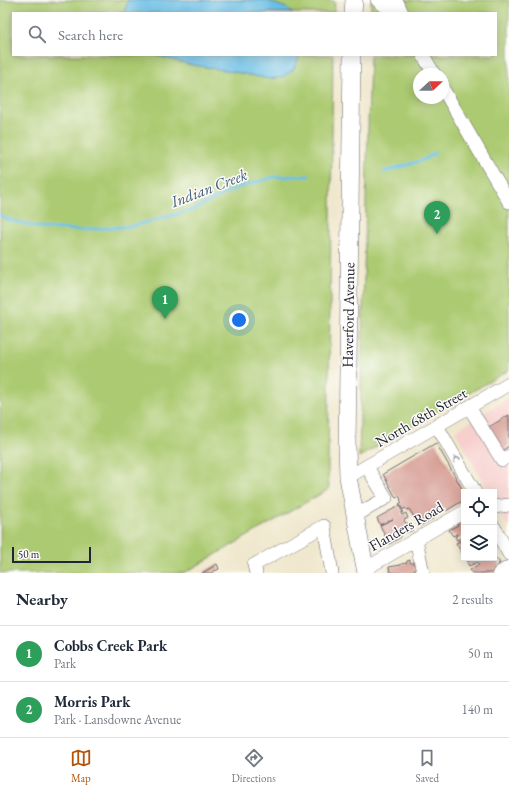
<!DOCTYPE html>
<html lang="en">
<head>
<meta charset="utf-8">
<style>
  :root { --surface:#fff; --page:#f6f6f7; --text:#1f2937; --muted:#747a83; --line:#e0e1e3; --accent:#b45309 }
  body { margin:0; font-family:"EB Garamond",serif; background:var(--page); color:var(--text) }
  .controls { position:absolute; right:12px; bottom:12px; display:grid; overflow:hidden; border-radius:0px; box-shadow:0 2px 10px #0003 }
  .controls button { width:36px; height:36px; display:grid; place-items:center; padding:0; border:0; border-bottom:1px solid var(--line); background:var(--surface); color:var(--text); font:20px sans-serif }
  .compass { position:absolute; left:413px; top:68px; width:36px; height:36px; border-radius:50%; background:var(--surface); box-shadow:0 2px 10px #0003; rotate:68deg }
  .scale { position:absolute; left:12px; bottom:10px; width:79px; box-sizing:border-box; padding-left:4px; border:2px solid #22223b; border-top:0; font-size:11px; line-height:14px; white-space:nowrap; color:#22223b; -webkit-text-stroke:3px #fdfcf7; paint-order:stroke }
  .you { position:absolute; left:239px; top:320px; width:14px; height:14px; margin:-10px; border:3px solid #fff; border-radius:50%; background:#1a73e8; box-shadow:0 0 0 6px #1a73e833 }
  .badge { display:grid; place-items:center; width:26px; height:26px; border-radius:50%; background:var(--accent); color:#fff; font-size:13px; font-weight:700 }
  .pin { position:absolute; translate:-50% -33px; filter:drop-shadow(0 1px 2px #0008) }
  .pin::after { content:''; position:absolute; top:21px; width:14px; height:12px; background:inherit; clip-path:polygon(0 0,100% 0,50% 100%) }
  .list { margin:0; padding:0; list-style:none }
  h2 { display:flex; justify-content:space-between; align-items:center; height:52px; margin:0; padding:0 16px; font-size:17px }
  h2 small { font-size:13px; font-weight:400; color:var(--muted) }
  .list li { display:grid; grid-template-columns:26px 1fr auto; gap:12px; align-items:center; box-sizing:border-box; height:56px; padding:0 16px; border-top:1px solid var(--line) }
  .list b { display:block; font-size:15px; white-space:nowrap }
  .list p { margin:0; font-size:13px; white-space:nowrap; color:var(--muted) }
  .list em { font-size:13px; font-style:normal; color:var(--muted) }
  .icon { flex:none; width:22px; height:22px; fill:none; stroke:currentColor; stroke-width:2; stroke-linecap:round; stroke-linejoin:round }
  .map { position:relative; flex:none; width:509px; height:573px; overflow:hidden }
  .search { position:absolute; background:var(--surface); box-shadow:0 2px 10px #0003; left:12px; right:12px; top:12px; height:44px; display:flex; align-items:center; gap:10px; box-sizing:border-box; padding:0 14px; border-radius:0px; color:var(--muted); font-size:15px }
  .sheet { height:164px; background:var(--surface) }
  nav { display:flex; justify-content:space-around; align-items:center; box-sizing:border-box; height:56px; border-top:1px solid var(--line); background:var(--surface); font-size:11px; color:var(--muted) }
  nav a { display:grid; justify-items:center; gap:2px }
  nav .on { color:var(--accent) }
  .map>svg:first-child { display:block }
  .built { fill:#f7d0ce }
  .green { fill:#acca71; stroke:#677656; fill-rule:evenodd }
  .water { fill:#6ac0e7; stroke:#467191 }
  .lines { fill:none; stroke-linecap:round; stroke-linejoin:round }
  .stream { stroke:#6ac0e7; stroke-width:3 }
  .building { fill:#d59c93 }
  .minor-casing { stroke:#6a676e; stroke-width:14 }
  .major-casing { stroke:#6a676e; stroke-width:18 }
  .minor { stroke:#fff; stroke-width:13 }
  .major { stroke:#fff; stroke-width:17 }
  .oneway { stroke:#9c9ca7 }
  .labels { text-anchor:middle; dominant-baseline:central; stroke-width:3; stroke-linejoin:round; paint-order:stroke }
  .street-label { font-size:15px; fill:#22223b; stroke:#fdfcf7 }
  .water-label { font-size:16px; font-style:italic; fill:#3b5977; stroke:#fdfcf7 }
</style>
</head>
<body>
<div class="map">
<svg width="509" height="573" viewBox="0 0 509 573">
  <rect width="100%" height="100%" fill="#fdfcf7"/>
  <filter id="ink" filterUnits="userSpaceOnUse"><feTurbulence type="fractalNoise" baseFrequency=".025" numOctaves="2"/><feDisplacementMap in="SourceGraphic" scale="8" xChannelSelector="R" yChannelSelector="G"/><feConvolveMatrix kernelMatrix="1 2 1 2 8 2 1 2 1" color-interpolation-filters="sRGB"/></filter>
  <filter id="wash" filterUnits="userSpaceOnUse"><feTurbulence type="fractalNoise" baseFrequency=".012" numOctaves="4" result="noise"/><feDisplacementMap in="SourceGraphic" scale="16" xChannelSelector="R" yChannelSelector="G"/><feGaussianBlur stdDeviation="0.9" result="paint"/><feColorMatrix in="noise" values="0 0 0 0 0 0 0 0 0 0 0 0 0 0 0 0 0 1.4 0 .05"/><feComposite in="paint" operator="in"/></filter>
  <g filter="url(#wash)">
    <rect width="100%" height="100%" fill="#f0e8ce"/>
    <path class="built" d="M509 398V529L494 501V492H489L455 431Z"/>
    <g class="green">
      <path d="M0 0H330L335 2 334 13H13V55H333L328 468 329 489 184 573H0Z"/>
      <path d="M371 0H509V370L359 457 370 55H496V13H371ZM419 74H443V98H419Z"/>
    </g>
    <g class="water">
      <path d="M128 0H265L289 9 292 13H124Z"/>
      <path d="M155 55H299V57L294 69 283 77 269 79 235 72 187 64Z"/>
    </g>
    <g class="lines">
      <g class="stream">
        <path d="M384 172 423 160 435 153"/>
        <path d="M0 215 6 219 41 228 81 230 133 226 192 210 237 188 274 177 309 176"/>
      </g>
    </g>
    <g id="blocks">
      <g class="building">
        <path d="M509 415V446L503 450 489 427Z"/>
        <path d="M436 443 464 492V500L446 511 442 505 431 512 434 518 420 526 409 509 407 510 405 508 403 510 399 504 402 502 400 500 401 499 399 496 396 498 383 474Z"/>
        <path d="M399 506 403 512 401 513 402 515 406 513 408 518 404 520 406 524 408 523 413 530 400 535 401 537 389 544 380 525 393 519 380 525 377 518Z"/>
        <path d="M461 521 462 523 464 522V537L457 540 455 537 457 535V534L453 536 449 530 458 525 457 524Z"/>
        <path d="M460 541 461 543 464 541V555H463L456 543Z"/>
        <path d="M467 558H495L496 559H497L500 563 498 564 501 568 492 573H472L470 570 479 564 478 562 469 566 467 562 469 561Z"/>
        <path d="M410 560V563H414L416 569H414V573H390L389 567 401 565V564L407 563V561Z"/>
        <path d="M217 564 219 569 212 572V573H202Z"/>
      </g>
    </g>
  </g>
  <g filter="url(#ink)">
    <use href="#blocks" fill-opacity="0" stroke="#6a676e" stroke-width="1"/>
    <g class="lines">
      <defs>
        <g id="minor">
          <path d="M377 0 394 13"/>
          <path d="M423 55 434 74"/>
          <path d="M443 89 509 202"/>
          <path d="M469 407 502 460 509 456"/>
          <path d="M437 426 475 492"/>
          <path d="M348 477 509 384"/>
          <path d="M494 507 509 505"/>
          <path d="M355 516 386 498 367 467"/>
          <path d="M494 527 509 554"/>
          <path d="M416 539 423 573"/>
          <path d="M365 569 464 512"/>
          <path d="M256 573 254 565 324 526 332 573"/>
          <path d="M499 573 509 567"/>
        </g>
        <g id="major">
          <path d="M394 0 400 13"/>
          <path d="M353 13 354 0"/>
          <path d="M352 55 347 447 348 477 366 573"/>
        </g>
      </defs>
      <use href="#minor" class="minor-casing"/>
      <use href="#major" class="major-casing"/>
      <use href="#minor" class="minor"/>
      <use href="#major" class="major"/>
    </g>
    <defs><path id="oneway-chevron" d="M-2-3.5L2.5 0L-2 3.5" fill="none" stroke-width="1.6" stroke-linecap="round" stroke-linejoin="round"/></defs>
    <use class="oneway" href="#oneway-chevron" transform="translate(456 459) rotate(-119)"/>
  </g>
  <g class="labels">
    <g class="street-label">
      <text transform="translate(348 315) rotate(-89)">Haverford Avenue</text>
      <text transform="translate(421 417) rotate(-30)">North 68th Street</text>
      <text transform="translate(406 526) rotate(-30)">Flanders Road</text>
    </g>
    <g class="water-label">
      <text transform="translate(209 188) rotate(-21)">Indian Creek</text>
    </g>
  </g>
</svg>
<div class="controls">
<button><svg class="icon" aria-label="locate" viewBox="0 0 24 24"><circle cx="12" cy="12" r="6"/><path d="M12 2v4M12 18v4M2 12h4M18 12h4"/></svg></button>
<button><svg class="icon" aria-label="layers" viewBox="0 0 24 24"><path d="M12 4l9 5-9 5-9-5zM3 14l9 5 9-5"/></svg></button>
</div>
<svg class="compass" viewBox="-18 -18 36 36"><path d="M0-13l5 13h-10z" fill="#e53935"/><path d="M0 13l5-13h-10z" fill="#747a83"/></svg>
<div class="scale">50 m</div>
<div class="you"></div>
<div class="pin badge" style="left:165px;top:319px;background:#2e9e5b">1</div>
<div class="pin badge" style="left:437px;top:234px;background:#2e9e5b">2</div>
<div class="search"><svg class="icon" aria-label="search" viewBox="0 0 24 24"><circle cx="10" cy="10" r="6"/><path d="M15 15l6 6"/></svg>Search here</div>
</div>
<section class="sheet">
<h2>Nearby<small>2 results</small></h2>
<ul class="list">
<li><span class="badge" style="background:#2e9e5b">1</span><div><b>Cobbs Creek Park</b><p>Park</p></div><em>50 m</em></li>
<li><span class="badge" style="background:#2e9e5b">2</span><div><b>Morris Park</b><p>Park · Lansdowne Avenue</p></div><em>140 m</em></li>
</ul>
</section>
<nav>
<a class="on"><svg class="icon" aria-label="map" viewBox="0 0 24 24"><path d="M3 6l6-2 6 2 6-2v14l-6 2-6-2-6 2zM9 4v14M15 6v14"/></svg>Map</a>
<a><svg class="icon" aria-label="directions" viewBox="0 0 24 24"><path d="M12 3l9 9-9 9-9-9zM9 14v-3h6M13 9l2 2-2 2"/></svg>Directions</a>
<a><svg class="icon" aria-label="saved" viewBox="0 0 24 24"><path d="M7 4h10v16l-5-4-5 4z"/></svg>Saved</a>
</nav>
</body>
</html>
